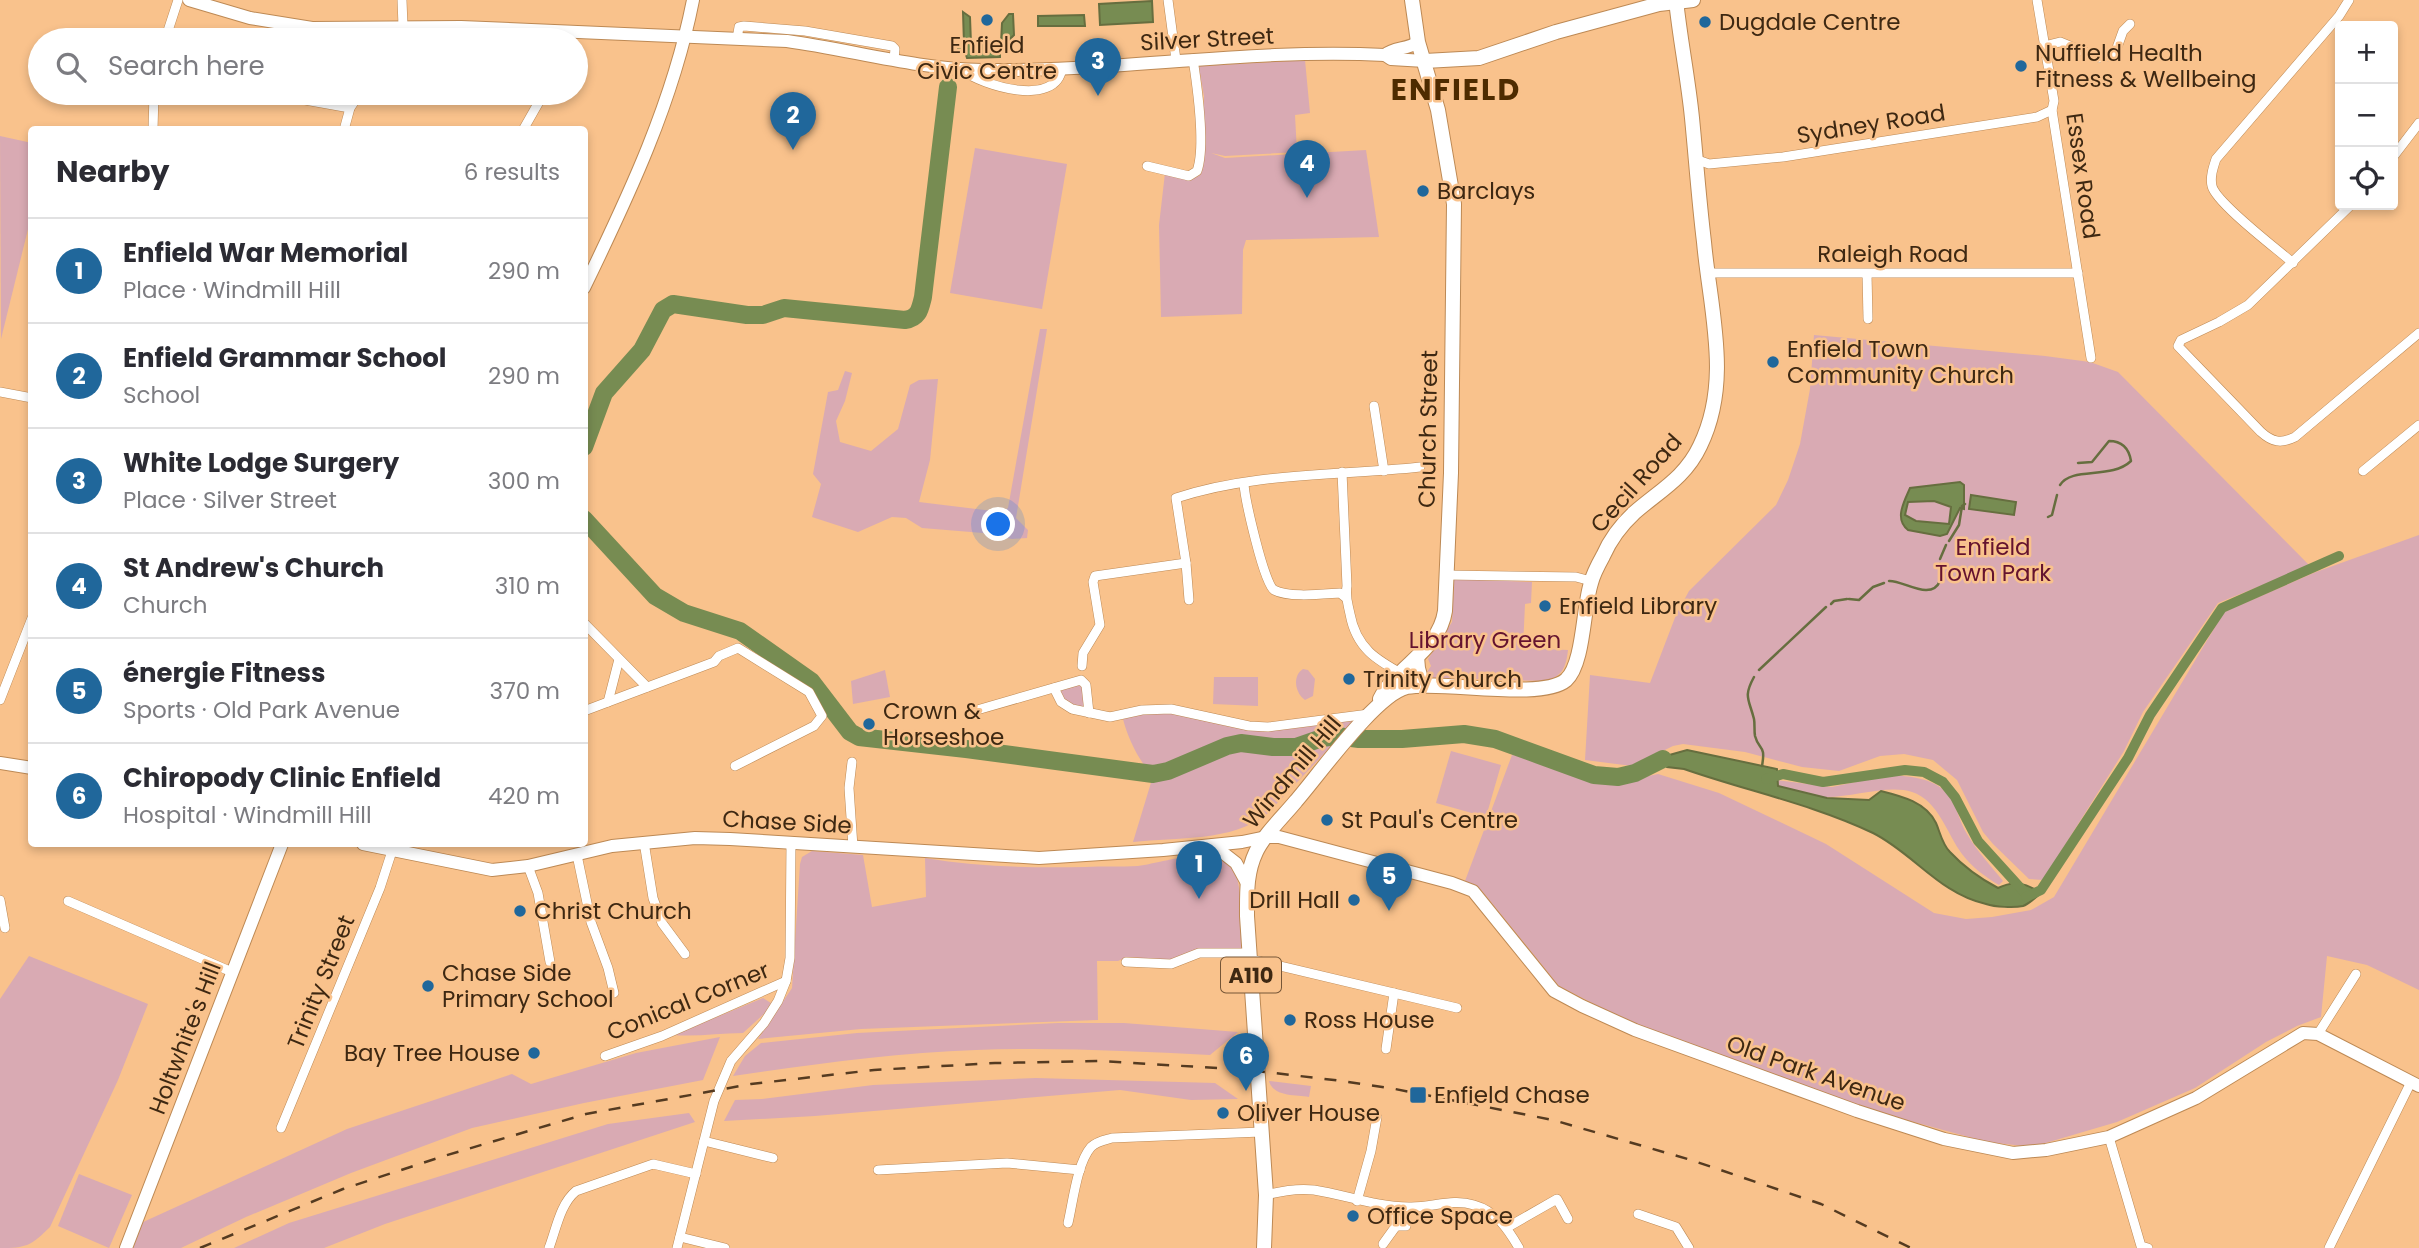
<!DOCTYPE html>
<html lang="en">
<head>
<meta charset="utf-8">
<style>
  :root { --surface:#fff; --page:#f2f2f3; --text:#2b2b33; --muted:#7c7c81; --line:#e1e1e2; --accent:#20679b }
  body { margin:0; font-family:Poppins,sans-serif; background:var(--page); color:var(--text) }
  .controls { position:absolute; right:21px; top:21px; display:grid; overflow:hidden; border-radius:7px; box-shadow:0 4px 10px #0003 }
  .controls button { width:63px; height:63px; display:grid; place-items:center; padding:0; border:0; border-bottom:2px solid var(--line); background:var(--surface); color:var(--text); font:35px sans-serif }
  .you { position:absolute; left:999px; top:525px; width:24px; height:24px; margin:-18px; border:5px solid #fff; border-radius:50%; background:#1a73e8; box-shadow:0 0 0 10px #1a73e833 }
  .badge { display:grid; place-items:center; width:46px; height:46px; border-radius:50%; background:var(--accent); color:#fff; font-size:23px; font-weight:700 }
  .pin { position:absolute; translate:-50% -58px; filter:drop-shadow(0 2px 4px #0008) }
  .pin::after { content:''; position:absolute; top:37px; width:24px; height:21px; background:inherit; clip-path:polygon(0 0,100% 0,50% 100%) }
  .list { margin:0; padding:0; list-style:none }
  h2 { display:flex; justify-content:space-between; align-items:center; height:91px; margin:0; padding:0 28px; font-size:30px }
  h2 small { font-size:23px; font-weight:400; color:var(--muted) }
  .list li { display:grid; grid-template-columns:46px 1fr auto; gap:21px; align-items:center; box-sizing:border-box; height:105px; padding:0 28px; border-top:2px solid var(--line) }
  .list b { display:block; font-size:26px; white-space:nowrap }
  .list p { margin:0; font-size:23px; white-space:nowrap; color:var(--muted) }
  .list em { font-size:23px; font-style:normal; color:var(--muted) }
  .icon { flex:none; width:38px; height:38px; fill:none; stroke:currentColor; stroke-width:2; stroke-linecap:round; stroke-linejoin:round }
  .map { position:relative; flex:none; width:2419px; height:1248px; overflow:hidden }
  .search { position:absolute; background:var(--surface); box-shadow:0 4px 10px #0003; left:28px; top:28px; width:560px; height:77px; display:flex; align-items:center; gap:18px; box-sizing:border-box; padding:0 24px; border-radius:38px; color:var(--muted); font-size:26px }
  .panel { position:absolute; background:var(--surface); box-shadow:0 4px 10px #0003; left:28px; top:126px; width:560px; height:721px; border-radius:7px }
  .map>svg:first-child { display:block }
  .green { fill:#d9aab3 }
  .water { fill:#778c52; stroke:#666e3f; stroke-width:2; fill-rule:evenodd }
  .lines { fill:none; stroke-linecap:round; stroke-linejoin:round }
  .stream { stroke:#666e3f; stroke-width:2.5 }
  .canal { stroke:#778c52; stroke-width:10 }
  .river { stroke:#778c52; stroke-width:18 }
  .street-casing { stroke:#bd8954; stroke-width:10 }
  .secondary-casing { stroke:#bd8954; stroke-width:14 }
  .primary-casing { stroke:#bd8954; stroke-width:16 }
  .street { stroke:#fff; stroke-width:9 }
  .secondary { stroke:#fff; stroke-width:12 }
  .primary { stroke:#fff; stroke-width:14 }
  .rail { stroke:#553b21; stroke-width:2.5; stroke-dasharray:12 12; stroke-linecap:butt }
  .poi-dot { fill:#20679b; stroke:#f9c28c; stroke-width:2.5 }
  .labels { text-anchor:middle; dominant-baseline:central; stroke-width:5; stroke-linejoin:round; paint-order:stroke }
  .shield { fill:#f9c28c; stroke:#765637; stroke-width:2 }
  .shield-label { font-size:21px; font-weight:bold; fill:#3e2812 }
  .poi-label { font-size:23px; fill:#3e2812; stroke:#f9c28c; text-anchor:start }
  .street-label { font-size:23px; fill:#3e2812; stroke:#f9c28c }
  .park-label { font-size:23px; fill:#64132f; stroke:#f9c28c }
  .district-label { font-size:30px; font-weight:bold; letter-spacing:2px; fill:#4e2b00; stroke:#f9c28c }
</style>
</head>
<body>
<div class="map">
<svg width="2419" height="1248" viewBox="0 0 2419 1248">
  <rect width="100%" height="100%" fill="#f9c28c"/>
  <g class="green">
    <path d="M1305 60 1310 113 1295 115 1297 152 1225 156 1211 153 1225 158 1366 150 1379 237 1246 240 1243 250 1242 314 1161 317 1159 225 1165 173 1192 179 1200 175 1203 168 1204 96 1199 68 1200 66Z"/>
    <path d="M0 136 32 143 31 217 1 339Z"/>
    <path d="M975 148 1067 164 1042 309 950 293Z"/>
    <path d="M1040 329H1047L1016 518 1028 530 1027 538 1012 539 983 533 922 528 906 518 892 517 858 532 812 517 821 484 813 474 828 392 838 390 845 371 852 373 845 401 836 421 840 442 871 451 898 429 910 385 919 380 938 379 930 460 919 502 1001 512 1008 508Z"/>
    <path d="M1814 335 2045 356 2090 362 2118 372 2310 566 2218 603 2143 712 2124 751 2043 880 2029 879 1993 844 1983 832 1957 780 1933 760 1904 754 1880 756 1839 771 1802 767 1745 752 1683 744 1673 746 1632 766 1585 760 1590 675 1650 683 1676 615 1689 591 1776 505 1788 480 1800 444 1810 389Z"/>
    <path d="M2419 535V990L2367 965 2327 956 2321 1017 2297 1026 2266 1042 2195 1088 2117 1122 2032 1147 1987 1142 1859 1107 1625 1020 1559 986 1482 891 1465 881 1512 755 1525 757 1595 782 1616 783 1658 774 1719 793 1826 844 1934 913 1966 919 1992 917 2031 910 2054 897 2224 612 2316 572Z"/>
    <path d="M1454 579 1532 582 1531 603 1525 604 1523 648 1568 650C1566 667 1563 675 1547 681L1433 678 1427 672 1431 666 1428 659 1452 622Z"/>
    <path d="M1303 669 1308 670 1315 679 1313 696 1305 700C1295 693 1292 676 1303 669Z"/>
    <path d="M885 670 890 697 853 704 851 681Z"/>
    <path d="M1214 677H1258V706L1213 704Z"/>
    <path d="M1076 684 1084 687 1085 707 1081 709 1062 699 1059 690Z"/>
    <path d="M1170 711C1197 717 1234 729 1260 730 1293 731 1324 720 1357 719L1267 814C1232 842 1177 837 1133 842L1153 776C1139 761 1128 739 1123 719L1135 715Z"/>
    <path d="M1451 751 1501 765 1486 817 1436 803Z"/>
    <path d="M1888 775C1910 776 1939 778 1951 799 1958 810 1960 823 1967 834 1977 851 1991 866 2003 881L1999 885C1985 877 1972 867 1962 854 1947 834 1938 800 1912 792 1888 784 1850 798 1825 797 1810 796 1793 790 1778 786L1776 780 1832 787Z"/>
    <path d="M812 851 863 855 872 907 926 897 925 858C978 867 1031 868 1085 867 1102 866 1121 867 1138 866 1161 863 1212 845 1231 865 1243 879 1242 929 1243 949L1172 960 1127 957 1118 961H1097L1098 1020 861 1029 758 1039 792 988 800 864 802 857Z"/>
    <path d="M29 956 148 1004 118 1080 50 1227C31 1246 26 1248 0 1248V999Z"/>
    <path d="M763 998 771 1003 765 1013 743 1033C719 1033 697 1037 673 1035Z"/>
    <path d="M1058 1023H1124L1238 1032 1210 1055C1132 1051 1054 1047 976 1050 895 1053 814 1064 733 1076L745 1056 761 1043 857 1033Z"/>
    <path d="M720 1037 703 1080 584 1103 472 1128 351 1173 246 1217 181 1248H132L141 1223 347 1129 512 1074 531 1084 636 1053Z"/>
    <path d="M1036 1078 1215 1083 1238 1099 1191 1100 1120 1090 815 1116 724 1121 735 1100 762 1099 873 1085Z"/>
    <path d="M1269 1081 1311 1086 1309 1097C1296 1095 1273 1097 1269 1081Z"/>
    <path d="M689 1113 695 1122 385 1224 324 1248H234L289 1223 608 1124Z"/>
    <path d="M79 1174 132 1195 109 1248 58 1226Z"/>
  </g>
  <g class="water">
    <path d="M1152 1 1153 22 1100 25 1099 4Z"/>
    <path d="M963 12 970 17 971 44 1001 43 1002 23 1009 14H1013L1014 35 1000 49V57L967 58 965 52H958V45L964 44Z"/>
    <path d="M1084 15 1085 26H1038V16Z"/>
    <path d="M1960 482 1964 485V509L1960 508 1947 534 1940 536 1908 530C1894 519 1904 502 1910 488ZM1934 501 1951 507 1949 524 1916 521 1905 515 1908 502Z"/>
    <path d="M1971 495 2016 502 2014 515 1969 509Z"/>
    <path d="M1687 750 1777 769 1778 786 1827 798 1869 800 1881 791C1901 796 1926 802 1936 823 1940 832 1942 844 1950 852 1963 866 1981 879 1998 888 2014 880 2026 883 2041 893 2036 897 2029 904 2023 906 2014 908 1995 907 1986 904 1940 894 1913 853 1873 833 1812 804 1747 791 1684 769L1667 767 1663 759 1666 756Z"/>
  </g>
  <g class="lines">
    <g class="stream">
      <path d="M2060 485C2072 466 2111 480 2131 461 2129 449 2122 441 2109 441L2092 462 2078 463"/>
      <path d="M2048 517 2052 515 2057 495"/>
      <path d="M1949 541 1959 525 1962 506 1965 504"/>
      <path d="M1940 559 1946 545"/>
      <path d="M1889 581C1903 580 1931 602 1940 581 1943 574 1942 570 1940 564"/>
      <path d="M1849 599 1859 600 1873 587 1884 583"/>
      <path d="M1831 604 1834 601 1847 599"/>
      <path d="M1759 670 1826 607"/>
      <path d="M1754 677C1743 697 1749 699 1754 719 1755 724 1754 730 1755 736 1759 751 1766 744 1762 766"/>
    </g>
    <g class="canal">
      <path d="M1766 779 1783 774 1823 782 1905 770 1924 772 1943 782 1955 797 1978 841 2026 894"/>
      <path d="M2026 897 2041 890 2128 758 2150 715 2222 608 2339 556"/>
    </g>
    <g class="river">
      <path d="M584 447 604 393 642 350 663 310 673 304 747 315H763L784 308 905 320C919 318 920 309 923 297L948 87"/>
      <path d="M584 519 655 596 684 613 740 631 811 681 850 732 859 737 966 749 1153 774 1168 771 1227 746 1241 743 1273 747H1296L1322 738 1337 736 1359 739H1402L1464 734 1495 739 1594 775 1618 777 1635 773 1663 759"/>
    </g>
    <defs>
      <g id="street">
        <path d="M402 0 403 26"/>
        <path d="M1168 0 1176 60"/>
        <path d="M2037 0 2054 101 2052 110 2091 358"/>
        <path d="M737 39 739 27 744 26 805 31 892 46 895 49 894 59"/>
        <path d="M165 40 178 0"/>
        <path d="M2044 46 2060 42 2099 58 2114 56 2123 31 2130 24"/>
        <path d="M962 70C983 86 1056 108 1062 68"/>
        <path d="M277 95 350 108"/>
        <path d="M153 130 154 93"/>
        <path d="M344 130 350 108 360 93"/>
        <path d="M523 130 544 93"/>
        <path d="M2393 157 2419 123"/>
        <path d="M1695 159 1709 164 1783 157 2037 117 2052 110"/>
        <path d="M1147 166 1189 176 1197 171C1206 146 1197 85 1193 59"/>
        <path d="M2351 205 2248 305 2219 322 2181 340 2178 346 2261 432C2272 442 2281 444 2295 437L2419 333"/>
        <path d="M2293 263C2277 249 2216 203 2212 186 2210 177 2213 168 2216 159L2339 16 2349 0"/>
        <path d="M1709 273H2078"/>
        <path d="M1867 274 1868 319"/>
        <path d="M0 392 32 398"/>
        <path d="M1374 406 1384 471"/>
        <path d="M2363 471 2419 425"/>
        <path d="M1342 472 1347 586C1345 597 1348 604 1350 614 1358 658 1390 665 1423 686"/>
        <path d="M1244 484C1245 499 1264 584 1274 590 1289 598 1323 594 1340 593L1345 597"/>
        <path d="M1446 575 1576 577 1591 581"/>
        <path d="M1189 600 1186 563 1176 498C1254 472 1339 476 1420 467"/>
        <path d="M584 623 647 687"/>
        <path d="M1082 666 1083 653 1100 625 1093 582 1095 576 1186 563"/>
        <path d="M1054 688 1061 702 1072 709 1110 717 1142 710 1171 709 1249 726 1268 727 1369 714"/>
        <path d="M0 700 32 618"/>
        <path d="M608 702 619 659"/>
        <path d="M977 710 1081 680 1086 685 1089 713"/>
        <path d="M584 711 714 662 719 656 738 648 809 692 822 716 814 726 735 766"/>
        <path d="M852 762 849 788 853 847"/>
        <path d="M644 842 653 898 662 923 685 954"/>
        <path d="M577 855 591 922 608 968 614 993"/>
        <path d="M528 866 538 893 550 962"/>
        <path d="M0 900 5 928"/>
        <path d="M68 901 232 972"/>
        <path d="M1250 959 1457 1008"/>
        <path d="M1126 962 1171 964 1199 953H1249"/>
        <path d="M2318 1034 2356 974"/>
        <path d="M1386 1049 1394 993"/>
        <path d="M605 1056 662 1036 786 981"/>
        <path d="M281 1128 380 888 392 851"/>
        <path d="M2109 1137 2141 1246 2148 1248"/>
        <path d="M704 1141 773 1158"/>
        <path d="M878 1170 1007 1163 1080 1170"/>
        <path d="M1266 1195C1281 1191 1297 1188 1314 1190 1346 1195 1376 1207 1409 1207 1431 1208 1452 1198 1474 1205 1496 1211 1508 1229 1519 1248"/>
        <path d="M1357 1201 1371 1151 1377 1117"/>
        <path d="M1395 1207 1396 1226H1406"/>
        <path d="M1638 1214 1676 1227 1689 1248"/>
        <path d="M1068 1223C1073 1202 1077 1163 1091 1147 1097 1141 1105 1140 1112 1138L1261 1132"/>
        <path d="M1508 1227 1557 1199 1568 1219"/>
        <path d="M680 1237 725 1248"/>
        <path d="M1383 1244 1396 1226"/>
        <path d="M549 1248C556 1230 560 1204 576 1191L653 1164 696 1174"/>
        <path d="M677 1248 714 1101 731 1061 764 1023 778 1001 786 981 790 958 791 843"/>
        <path d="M2329 1248 2411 1082"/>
      </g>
      <g id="secondary">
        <path d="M189 0 250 18 312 28 461 27 787 41C852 50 916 69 982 70 1116 72 1250 48 1385 55 1394 47 1407 50 1418 42"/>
        <path d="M1385 55 1391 59 1425 61"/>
        <path d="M584 288C629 195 673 102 693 0"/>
        <path d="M1418 657 1419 668 1424 686"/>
        <path d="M0 763 32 768"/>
        <path d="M363 844 492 870 528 866 612 846 695 838 730 839 1039 858 1163 850 1242 842 1266 837H1279L1452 883 1473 891 1554 991 1582 1006 1635 1030 1857 1111 1944 1139 2013 1153 2046 1150 2109 1137 2196 1098 2303 1033 2318 1034 2419 1086"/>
        <path d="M1213 845 1236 863 1247 883"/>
        <path d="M126 1248 282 844"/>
      </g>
      <g id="primary">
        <path d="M1425 61 1479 58 1556 32 1659 4 1693 0"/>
        <path d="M1380 699C1397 665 1439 651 1445 611L1451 473 1454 204 1438 110 1418 42 1412 0"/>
        <path d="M1264 1248 1266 1195 1247 916C1247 894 1246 873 1256 852 1265 833 1283 817 1296 801 1318 776 1376 694 1407 687 1442 680 1541 701 1566 680 1584 664 1583 607 1591 583 1593 574 1598 565 1603 556 1610 540 1621 525 1634 513 1659 491 1685 478 1700 446 1732 381 1710 310 1704 242 1699 201 1696 159 1692 118 1688 78 1680 39 1676 0"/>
      </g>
    </defs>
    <use href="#street" class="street-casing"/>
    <use href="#secondary" class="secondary-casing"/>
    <use href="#primary" class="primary-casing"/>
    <use href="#street" class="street"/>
    <use href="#secondary" class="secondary"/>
    <use href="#primary" class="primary"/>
    <path class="rail" d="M200 1248 343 1189 444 1156 586 1114 751 1084 874 1070 995 1063 1102 1061 1248 1070 1334 1080 1395 1089 1553 1120 1691 1160 1821 1204 1911 1248"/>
  </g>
  <g class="poi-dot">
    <circle cx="987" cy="20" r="7"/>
    <circle cx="1705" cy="22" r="7"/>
    <circle cx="2021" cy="66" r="7"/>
    <circle cx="1423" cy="191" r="7"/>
    <circle cx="1773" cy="362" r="7"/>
    <circle cx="1545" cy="606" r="7"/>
    <circle cx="1349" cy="679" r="7"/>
    <circle cx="869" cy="724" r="7"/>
    <circle cx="1327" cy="820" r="7"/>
    <circle cx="1354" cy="900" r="7"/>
    <circle cx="520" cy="911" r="7"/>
    <circle cx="428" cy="986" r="7"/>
    <circle cx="1290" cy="1020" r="7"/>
    <circle cx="534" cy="1053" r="7"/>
    <rect x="1409" y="1086" width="18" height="18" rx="3.5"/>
    <circle cx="1223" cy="1113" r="7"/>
    <circle cx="1353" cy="1216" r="7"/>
  </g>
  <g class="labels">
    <rect class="shield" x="1221" y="957.5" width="60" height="35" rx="5"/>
    <g class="shield-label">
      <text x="1251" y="975">A110</text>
    </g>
    <g class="poi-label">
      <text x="1719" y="22">Dugdale Centre</text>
      <text x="987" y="45" text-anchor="middle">Enfield<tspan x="987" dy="26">Civic Centre</tspan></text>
      <text x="2035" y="53">Nuffield Health<tspan x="2035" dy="26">Fitness &amp; Wellbeing</tspan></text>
      <text x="1437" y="191">Barclays</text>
      <text x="1787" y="349">Enfield Town<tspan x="1787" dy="26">Community Church</tspan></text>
      <text x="1559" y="606">Enfield Library</text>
      <text x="1363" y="679">Trinity Church</text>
      <text x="883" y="711">Crown &amp;<tspan x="883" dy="26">Horseshoe</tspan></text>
      <text x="1341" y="820">St Paul's Centre</text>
      <text x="1340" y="900" text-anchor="end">Drill Hall</text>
      <text x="534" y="911">Christ Church</text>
      <text x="442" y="973">Chase Side<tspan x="442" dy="26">Primary School</tspan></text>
      <text x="1304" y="1020">Ross House</text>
      <text x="520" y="1053" text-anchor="end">Bay Tree House</text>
      <text x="1434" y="1095">Enfield Chase</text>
      <text x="1237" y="1113">Oliver House</text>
      <text x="1367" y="1216">Office Space</text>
    </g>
    <g class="street-label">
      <text transform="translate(1207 39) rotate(-3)">Silver Street</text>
      <text transform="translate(1871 124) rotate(-9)">Sydney Road</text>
      <text transform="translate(2083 176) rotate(82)">Essex Road</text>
      <text x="1893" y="254">Raleigh Road</text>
      <text transform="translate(1428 429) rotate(-89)">Church Street</text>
      <text transform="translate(1636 483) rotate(-48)">Cecil Road</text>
      <text transform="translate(1292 772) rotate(-50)">Windmill Hill</text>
      <text transform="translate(787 822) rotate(3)">Chase Side</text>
      <text transform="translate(321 982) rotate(-68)">Trinity Street</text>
      <text transform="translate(688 1001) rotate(-22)">Conical Corner</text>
      <text transform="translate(185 1038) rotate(-69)">Holtwhite's Hill</text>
      <text transform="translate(1816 1073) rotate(19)">Old Park Avenue</text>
    </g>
    <g class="park-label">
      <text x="1993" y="547">Enfield<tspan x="1993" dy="26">Town Park</tspan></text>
      <text x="1485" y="640">Library Green</text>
    </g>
    <g class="district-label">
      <text x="1456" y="89">ENFIELD</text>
    </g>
  </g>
</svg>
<div class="controls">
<button>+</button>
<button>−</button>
<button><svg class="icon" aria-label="locate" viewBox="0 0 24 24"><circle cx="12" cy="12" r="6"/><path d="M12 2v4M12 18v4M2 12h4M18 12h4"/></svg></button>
</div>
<div class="you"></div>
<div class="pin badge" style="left:1199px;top:899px">1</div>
<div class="pin badge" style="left:793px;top:150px">2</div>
<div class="pin badge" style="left:1098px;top:96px">3</div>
<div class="pin badge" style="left:1307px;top:198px">4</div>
<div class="pin badge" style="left:1389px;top:911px">5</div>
<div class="pin badge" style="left:1246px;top:1091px">6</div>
<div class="search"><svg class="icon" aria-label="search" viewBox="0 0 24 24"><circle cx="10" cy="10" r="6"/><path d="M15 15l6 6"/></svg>Search here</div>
<section class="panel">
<h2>Nearby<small>6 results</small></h2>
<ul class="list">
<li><span class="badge">1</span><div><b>Enfield War Memorial</b><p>Place · Windmill Hill</p></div><em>290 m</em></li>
<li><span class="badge">2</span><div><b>Enfield Grammar School</b><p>School</p></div><em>290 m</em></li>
<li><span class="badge">3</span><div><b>White Lodge Surgery</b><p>Place · Silver Street</p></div><em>300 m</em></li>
<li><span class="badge">4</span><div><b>St Andrew's Church</b><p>Church</p></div><em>310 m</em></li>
<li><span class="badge">5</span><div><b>énergie Fitness</b><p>Sports · Old Park Avenue</p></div><em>370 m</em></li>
<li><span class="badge">6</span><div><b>Chiropody Clinic Enfield</b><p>Hospital · Windmill Hill</p></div><em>420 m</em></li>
</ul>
</section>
</div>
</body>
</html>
